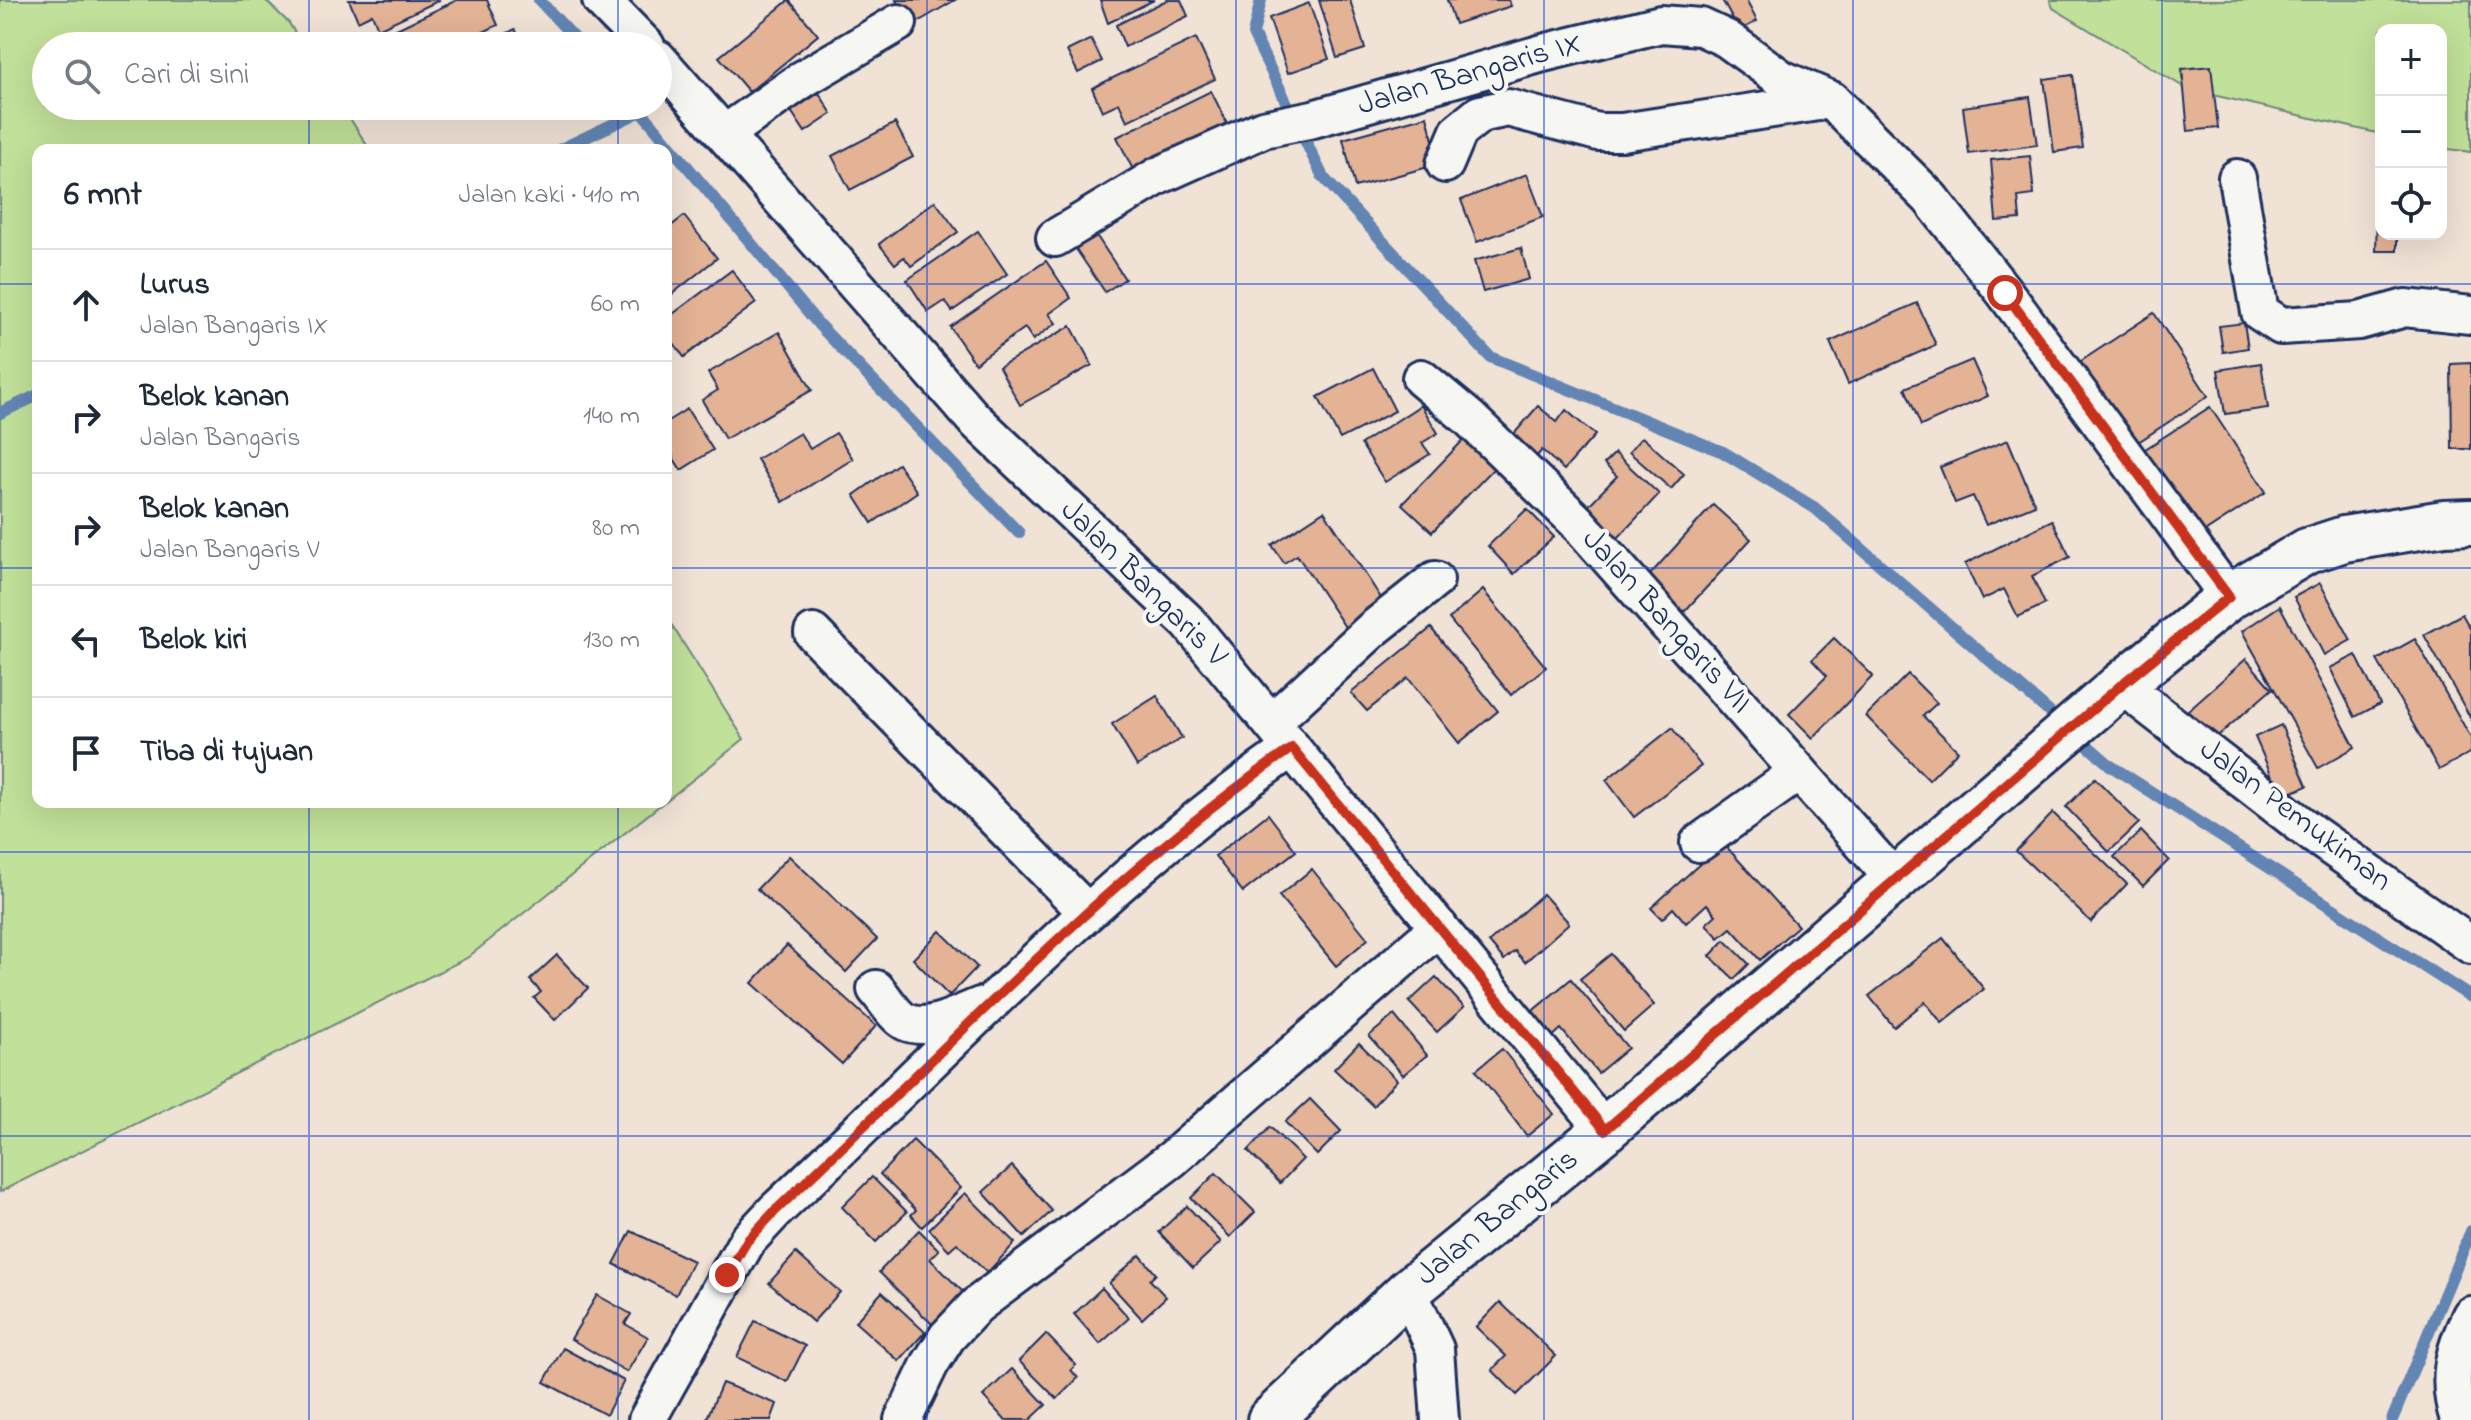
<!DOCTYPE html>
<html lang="id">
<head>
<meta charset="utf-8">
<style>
  :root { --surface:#fff; --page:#f2f2f3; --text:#1f2937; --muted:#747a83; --line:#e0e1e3 }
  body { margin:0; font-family:"Indie Flower",sans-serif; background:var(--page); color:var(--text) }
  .controls { position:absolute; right:24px; top:24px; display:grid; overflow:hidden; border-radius:16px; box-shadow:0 8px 32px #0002 }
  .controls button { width:72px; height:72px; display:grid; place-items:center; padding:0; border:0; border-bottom:2px solid var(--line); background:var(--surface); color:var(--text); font:40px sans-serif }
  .stop { position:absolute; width:24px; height:24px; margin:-18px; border:6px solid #c8321e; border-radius:50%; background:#fff }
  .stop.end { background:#c8321e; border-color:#fff; box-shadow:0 2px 8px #0008 }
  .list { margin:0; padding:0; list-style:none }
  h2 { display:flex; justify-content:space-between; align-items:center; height:104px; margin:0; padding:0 32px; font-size:34px }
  h2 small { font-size:26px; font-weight:400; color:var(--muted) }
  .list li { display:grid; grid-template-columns:52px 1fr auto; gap:24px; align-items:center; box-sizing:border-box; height:112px; padding:0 32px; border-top:2px solid var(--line) }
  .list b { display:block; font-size:30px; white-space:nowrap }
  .list p { margin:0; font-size:26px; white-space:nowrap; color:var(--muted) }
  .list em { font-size:26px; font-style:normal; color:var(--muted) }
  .icon { flex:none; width:44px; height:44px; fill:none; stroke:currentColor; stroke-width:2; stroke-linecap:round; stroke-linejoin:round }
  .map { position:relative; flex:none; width:2471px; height:1420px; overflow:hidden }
  .search { position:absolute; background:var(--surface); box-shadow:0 8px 32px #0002; left:32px; top:32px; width:640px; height:88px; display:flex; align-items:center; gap:20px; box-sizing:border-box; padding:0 28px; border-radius:44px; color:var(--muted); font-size:30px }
  .panel { position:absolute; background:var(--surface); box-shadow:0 8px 32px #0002; left:32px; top:144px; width:640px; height:664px; border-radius:16px }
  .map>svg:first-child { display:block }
  .green { fill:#c1e099; stroke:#6e887c; stroke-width:2 }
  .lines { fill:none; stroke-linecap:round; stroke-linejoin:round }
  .stream { stroke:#6285b3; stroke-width:12 }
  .building { fill:#e4b295; stroke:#1b2f5e; stroke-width:2 }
  .minor-casing { stroke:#1b2f5e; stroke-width:42 }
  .tertiary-casing { stroke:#1b2f5e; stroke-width:50 }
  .minor { stroke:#f6f6f2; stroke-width:36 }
  .tertiary { stroke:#f6f6f2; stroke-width:44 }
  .route { stroke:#c8321e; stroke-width:10 }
  .grid { fill:none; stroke:#1d4ed8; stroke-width:2; stroke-opacity:0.55 }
  .labels { text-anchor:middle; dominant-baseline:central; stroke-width:8; stroke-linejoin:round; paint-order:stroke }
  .street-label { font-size:32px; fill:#1b2f5e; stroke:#f6f6f2 }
</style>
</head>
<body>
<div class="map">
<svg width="2471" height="1420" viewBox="0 0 2471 1420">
  <rect width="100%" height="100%" fill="#f1e2d6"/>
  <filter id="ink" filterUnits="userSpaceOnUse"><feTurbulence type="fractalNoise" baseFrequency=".0125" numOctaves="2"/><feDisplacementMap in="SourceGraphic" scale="16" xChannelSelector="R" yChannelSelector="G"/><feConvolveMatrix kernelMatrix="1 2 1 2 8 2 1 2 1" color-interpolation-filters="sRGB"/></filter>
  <g filter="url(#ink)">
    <g class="green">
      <path d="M0 0H265L289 23 303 46H46V106H342L370 150H38V802H664L467 958 0 1192Z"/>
      <path d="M2050 0H2471V152L2441 148V30H2381V134L2187 89 2053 8Z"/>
      <path d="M666 616 744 739 666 801Z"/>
    </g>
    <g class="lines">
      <g class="stream">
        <path d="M539 0 582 46"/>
        <path d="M1261 0 1253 34 1323 177 1490 357 1723 452 1815 508 2111 766 2471 997"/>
        <path d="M637 106 819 325 1019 533"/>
        <path d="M559 150 641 111"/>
        <path d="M0 413 38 395"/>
        <path d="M2392 1420 2471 1231"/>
      </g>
    </g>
    <g class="building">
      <path d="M349 0H440L378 29 372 14 358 21Z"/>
      <path d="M457 0H487L498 25 454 46H394L388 33Z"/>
      <path d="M789 0 818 35 749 92 719 57Z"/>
      <path d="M896 0H955L911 26Z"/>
      <path d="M1100 0H1154L1108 23Z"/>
      <path d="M1167 0H1181L1188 16 1125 47 1116 25Z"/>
      <path d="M1319 0H1350L1365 49 1337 58Z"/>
      <path d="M1447 0H1509L1511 6 1455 24Z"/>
      <path d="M1722 0H1746L1757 21 1739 31Z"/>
      <path d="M1309 3 1329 59 1288 73 1269 18Z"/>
      <path d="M515 29 524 46H483Z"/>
      <path d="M1196 38 1215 79 1127 121 1119 103 1102 111 1092 88Z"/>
      <path d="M1091 39 1102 61 1078 73 1067 51Z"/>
      <path d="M2211 66 2218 128 2188 131 2182 69Z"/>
      <path d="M2073 75 2083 148 2054 152 2044 79Z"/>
      <path d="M1211 91 1230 129 1136 176 1117 137Z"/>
      <path d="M819 93 832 114 805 132 791 111Z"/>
      <path d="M2030 97 2037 145 1969 154 1963 107Z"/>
      <path d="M1427 116 1439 164 1355 187 1343 139Z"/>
      <path d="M895 123 913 157 850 190 832 156Z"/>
      <path d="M2030 156 2034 195 2018 197 2020 219 1996 221 1991 160Z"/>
      <path d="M1527 174 1543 217 1477 242 1461 200Z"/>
      <path d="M935 201 958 232 911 266 904 257 895 264 879 244Z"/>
      <path d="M2377 213H2381V234H2397V251H2376Z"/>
      <path d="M684 216 717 258 666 299V230Z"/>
      <path d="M978 231 1007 274 952 311 945 301 928 312 907 280Z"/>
      <path d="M1094 232 1125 279 1105 292 1074 246Z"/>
      <path d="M1521 248 1529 279 1483 292 1474 261Z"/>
      <path d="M1046 261 1071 298 1049 314 1056 323 1033 340 1025 328 975 363 950 327Z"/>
      <path d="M732 270 756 303 684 357 666 332V319Z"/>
      <path d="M1917 303 1936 345 1848 384 1830 342Z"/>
      <path d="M2154 313 2208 396 2126 450 2072 367Z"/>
      <path d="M2244 323 2248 348 2223 352 2219 326Z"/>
      <path d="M1071 326 1092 365 1020 405 999 367Z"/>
      <path d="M779 332 812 390 725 439 702 400 718 390 708 373Z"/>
      <path d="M1972 360 1988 396 1921 426 1905 388Z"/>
      <path d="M2261 363 2268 408 2225 414 2218 370Z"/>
      <path d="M2471 363V449H2452L2451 364Z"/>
      <path d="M1373 368 1395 411 1340 439 1318 397Z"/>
      <path d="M1421 405 1438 433 1422 443 1430 454 1385 482 1361 444Z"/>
      <path d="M1538 406 1557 422 1566 410 1595 435 1564 470 1542 450 1532 462 1508 441Z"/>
      <path d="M2210 407 2266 492 2189 542 2133 457Z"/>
      <path d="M687 409 713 450 681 470 666 446V422Z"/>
      <path d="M1471 432 1501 461 1432 532 1402 504Z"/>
      <path d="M800 433 810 449 836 433 853 459 783 502 757 459Z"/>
      <path d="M1642 437 1684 474 1671 489 1629 452Z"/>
      <path d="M2008 440 2035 505 1986 525 1973 496 1955 503 1940 467Z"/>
      <path d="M1615 453 1659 494 1617 539 1585 509 1617 476 1604 464Z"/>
      <path d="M898 464 917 492 872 523 854 495Z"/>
      <path d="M1713 505 1751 539 1684 612 1647 578Z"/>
      <path d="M1527 509 1554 537 1514 574 1488 546Z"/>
      <path d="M1324 511 1383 601 1345 627 1297 555 1284 563 1272 545Z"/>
      <path d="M2052 520 2070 557 2032 576 2045 604 2018 617 2004 589 1982 600 1965 564Z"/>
      <path d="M2320 583 2351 640 2324 655 2294 597Z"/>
      <path d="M1483 590 1546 667 1511 695 1449 619Z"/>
      <path d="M2280 606 2355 747 2318 768 2242 631Z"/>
      <path d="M2462 614 2471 630V719L2424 635Z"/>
      <path d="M1431 628 1498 711 1459 743 1408 678 1367 711 1351 693Z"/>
      <path d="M1834 638 1873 676 1813 738 1789 714 1827 676 1812 660Z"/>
      <path d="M2415 639 2471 738V752L2439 770 2377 660Z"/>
      <path d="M2356 655 2380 704 2355 717 2330 668Z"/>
      <path d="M2246 659 2272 689 2212 741 2187 711Z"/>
      <path d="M1908 674 1937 703 1923 716 1958 751 1929 780 1866 716Z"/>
      <path d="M1157 696 1182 738 1137 766 1112 724Z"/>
      <path d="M2281 725 2307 786 2281 797 2255 737Z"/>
      <path d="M1672 728 1701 766 1634 817 1606 780Z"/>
      <path d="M2095 778 2139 823 2109 852 2066 807Z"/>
      <path d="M2053 813 2127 884 2091 922 2016 851Z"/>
      <path d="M1268 814 1296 851 1243 892 1215 856Z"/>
      <path d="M2141 831 2169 860 2143 886 2114 857Z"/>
      <path d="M1723 843 1798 926 1760 960 1731 928 1719 938 1706 924 1716 915 1707 904 1686 923 1673 908 1662 919 1651 908Z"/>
      <path d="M789 856 877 939 846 972 757 889Z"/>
      <path d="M1312 869 1368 939 1336 966 1279 896Z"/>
      <path d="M1543 894 1569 923 1525 962 1515 951 1504 960 1489 942Z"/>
      <path d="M940 931 977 967 949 996 913 959Z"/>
      <path d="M1943 938 1984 989 1942 1023 1925 1002 1894 1027 1869 996Z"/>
      <path d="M1725 940 1749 964 1734 979 1710 956Z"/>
      <path d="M787 945 876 1026 842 1064 752 983Z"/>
      <path d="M1611 954 1654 1005 1624 1031 1580 979Z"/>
      <path d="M557 955 588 988 555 1020 534 998 541 992 530 980Z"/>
      <path d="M1436 977 1464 1007 1437 1032 1409 1002Z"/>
      <path d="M1571 979 1628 1048 1598 1073 1561 1029 1549 1040 1529 1014Z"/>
      <path d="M1394 1015 1427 1055 1403 1075 1369 1036Z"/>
      <path d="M1359 1043 1397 1080 1373 1106 1334 1069Z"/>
      <path d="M1502 1049 1554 1114 1527 1136 1476 1070Z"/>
      <path d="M1310 1099 1341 1131 1317 1155 1285 1122Z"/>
      <path d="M1270 1127 1303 1159 1280 1183 1248 1151Z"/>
      <path d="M913 1140 961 1188 922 1227 911 1215 916 1210 880 1174Z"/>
      <path d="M1012 1166 1052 1211 1024 1237 983 1192Z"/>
      <path d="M1216 1173 1255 1212 1230 1237 1191 1198Z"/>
      <path d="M872 1177 907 1212 876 1242 842 1207Z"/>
      <path d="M965 1193 1015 1243 987 1273 957 1243 949 1250 929 1229Z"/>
      <path d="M1187 1206 1221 1242 1193 1268 1159 1232Z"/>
      <path d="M919 1230 939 1250 930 1259 964 1293 933 1325 879 1272Z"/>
      <path d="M631 1231 693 1261 676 1295 614 1264Z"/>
      <path d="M796 1253 840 1292 813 1322 769 1283Z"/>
      <path d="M1140 1255 1156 1274 1150 1280 1166 1297 1142 1319 1109 1283Z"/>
      <path d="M1102 1288 1129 1318 1100 1344 1074 1314Z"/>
      <path d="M882 1292 925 1332 899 1361 855 1322Z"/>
      <path d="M597 1295 631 1314 625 1324 648 1337 627 1372 571 1339Z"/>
      <path d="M1500 1302 1556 1356 1517 1395 1492 1370 1506 1356 1476 1327Z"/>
      <path d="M755 1321 805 1346 787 1382 737 1357Z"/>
      <path d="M1046 1334 1076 1365 1071 1370 1078 1378 1057 1399 1019 1361Z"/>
      <path d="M563 1348 624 1381 606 1415 544 1382Z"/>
      <path d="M1012 1369 1046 1405 1030 1420H1005L983 1396Z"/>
      <path d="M722 1383 777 1404 771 1420H706Z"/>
    </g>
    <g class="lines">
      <defs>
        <g id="minor">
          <path d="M601 0 646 46"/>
          <path d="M658 59 973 418 1189 623 1605 1130"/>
          <path d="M726 133 803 79 898 23"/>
          <path d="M1445 164 1459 131 1480 114 1508 108 1598 132H1622L1831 100"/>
          <path d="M2237 178 2260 312 2281 326 2359 321 2405 308 2471 315"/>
          <path d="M1055 238 1158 176 1263 129 1313 119 1543 53 1661 24 1701 27 1727 39 1782 79 1831 100 1930 198 2005 293 2229 597"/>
          <path d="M1421 378 1469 418 1576 521 1896 881"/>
          <path d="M813 633 1087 912"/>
          <path d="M2121 685 2313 834 2471 945"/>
          <path d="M1272 722 1373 629 1435 580"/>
          <path d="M1699 843 1799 772"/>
          <path d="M876 989C884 998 895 1017 906 1022 929 1032 959 1014 980 1006"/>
          <path d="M1408 1291 1435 1349 1440 1420"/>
          <path d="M647 1420 747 1241 775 1211C944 1053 1101 881 1292 748"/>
          <path d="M903 1420 930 1364 947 1337 977 1305 1172 1159 1439 927"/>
          <path d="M2459 1420C2446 1380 2453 1352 2471 1315"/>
        </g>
        <path id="tertiary" d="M1270 1420 1408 1291 1605 1130 2121 685 2229 597 2307 551 2344 539 2444 523 2471 522"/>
      </defs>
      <use href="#minor" class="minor-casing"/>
      <use href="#tertiary" class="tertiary-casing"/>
      <use href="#minor" class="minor"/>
      <use href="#tertiary" class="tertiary"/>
    </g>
  </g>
  <g class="lines" filter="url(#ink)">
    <path class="route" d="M727 1275 747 1241 775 1211C944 1053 1101 880 1292 748L1605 1130 2121 685 2229 597 2005 293"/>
  </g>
  <path class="grid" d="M309 0V46M618 0V46M927 0V1420M1236 0V1420M1544 0V1420M1853 0V1420M2162 0V1420M309 106V150M618 106V150M0 284H38M666 284H2471M0 568H38M666 568H2471M309 802V1420M618 802V1420M0 852H2471M0 1136H2471"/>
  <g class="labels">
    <g class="street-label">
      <text transform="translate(1470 75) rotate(-16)">Jalan Bangaris IX</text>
      <text transform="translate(1143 584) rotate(45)">Jalan Bangaris V</text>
      <text transform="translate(1666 622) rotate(48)">Jalan Bangaris VII</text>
      <text transform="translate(2295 816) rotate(37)">Jalan Pemukiman</text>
      <text transform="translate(1498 1218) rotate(-39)">Jalan Bangaris</text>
    </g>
  </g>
</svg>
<div class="controls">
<button>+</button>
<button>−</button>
<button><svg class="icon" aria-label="locate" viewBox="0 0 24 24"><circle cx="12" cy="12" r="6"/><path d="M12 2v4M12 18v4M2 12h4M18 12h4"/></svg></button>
</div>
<div class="stop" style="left:2005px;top:293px"></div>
<div class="stop end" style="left:727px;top:1275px"></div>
<div class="search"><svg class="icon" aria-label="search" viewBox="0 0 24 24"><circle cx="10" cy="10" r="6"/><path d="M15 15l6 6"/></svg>Cari di sini</div>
<section class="panel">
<h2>6 mnt<small>Jalan kaki · 410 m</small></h2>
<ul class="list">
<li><svg class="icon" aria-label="ahead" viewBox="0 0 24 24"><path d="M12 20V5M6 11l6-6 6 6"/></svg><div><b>Lurus</b><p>Jalan Bangaris IX</p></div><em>60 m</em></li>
<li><svg class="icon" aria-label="right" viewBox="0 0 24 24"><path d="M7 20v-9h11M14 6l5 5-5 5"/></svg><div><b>Belok kanan</b><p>Jalan Bangaris</p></div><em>140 m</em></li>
<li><svg class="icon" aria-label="right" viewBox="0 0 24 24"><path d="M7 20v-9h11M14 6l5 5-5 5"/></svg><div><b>Belok kanan</b><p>Jalan Bangaris V</p></div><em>80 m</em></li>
<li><svg class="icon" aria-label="left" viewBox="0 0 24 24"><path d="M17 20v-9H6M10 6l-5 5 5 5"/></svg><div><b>Belok kiri</b></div><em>130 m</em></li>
<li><svg class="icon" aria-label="arrive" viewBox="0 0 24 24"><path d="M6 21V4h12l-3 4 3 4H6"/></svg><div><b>Tiba di tujuan</b></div></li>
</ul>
</section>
</div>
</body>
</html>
